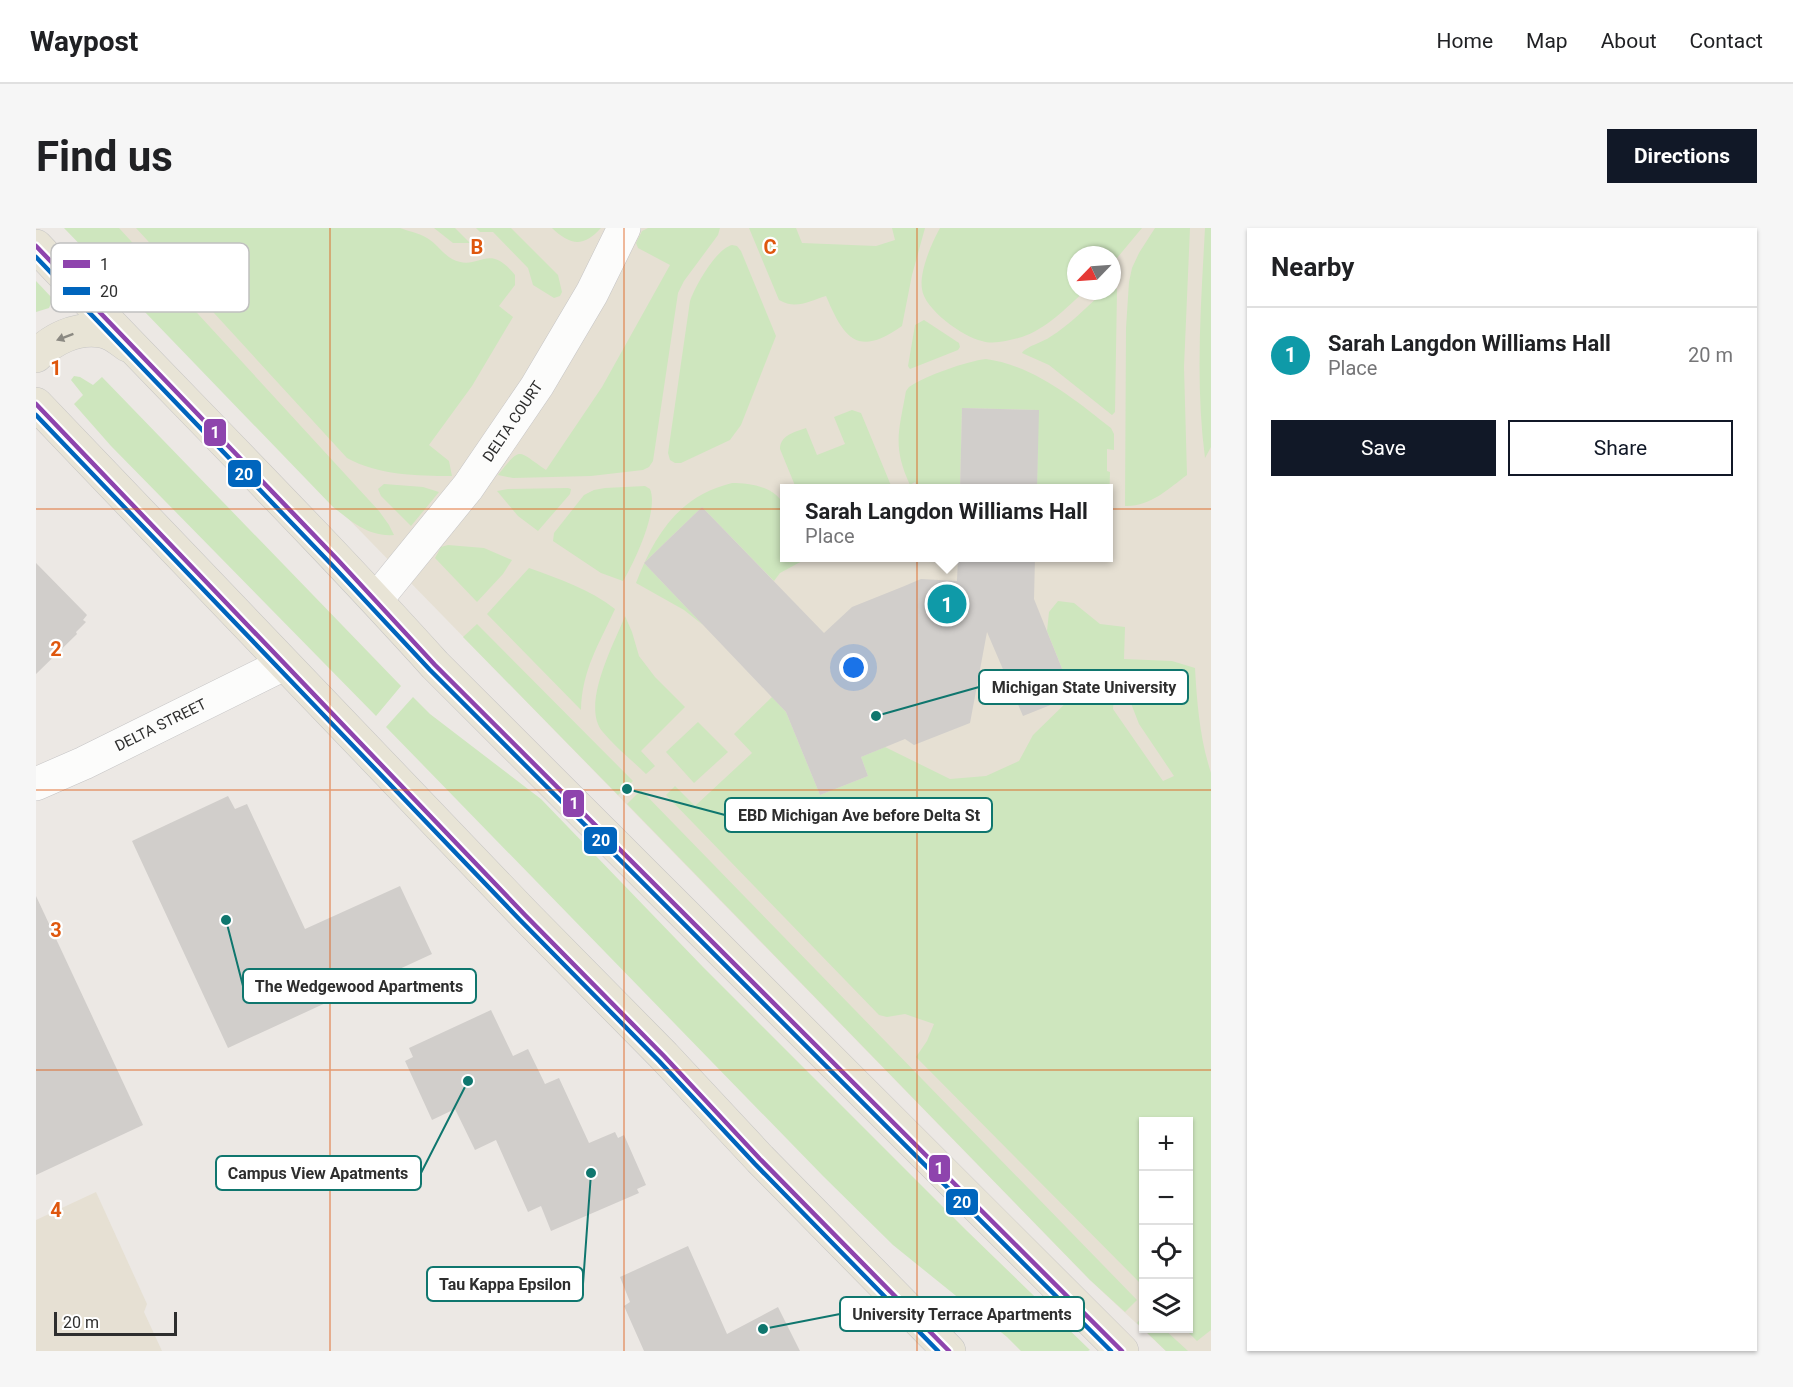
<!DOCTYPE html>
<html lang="en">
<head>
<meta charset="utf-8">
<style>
  :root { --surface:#fff; --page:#f6f6f6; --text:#202124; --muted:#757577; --line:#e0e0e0; --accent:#111827 }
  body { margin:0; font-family:Roboto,sans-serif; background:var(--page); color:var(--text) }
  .controls { position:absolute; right:18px; bottom:18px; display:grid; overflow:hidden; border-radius:0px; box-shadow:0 2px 4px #0004 }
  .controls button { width:54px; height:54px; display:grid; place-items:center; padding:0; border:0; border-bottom:2px solid var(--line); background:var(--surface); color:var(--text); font:30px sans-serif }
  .compass { position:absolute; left:1031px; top:18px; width:54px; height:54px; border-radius:50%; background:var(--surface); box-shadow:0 2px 4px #0004; rotate:245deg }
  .scale { position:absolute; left:18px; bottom:15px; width:123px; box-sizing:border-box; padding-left:6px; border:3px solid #2e2e2e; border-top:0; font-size:16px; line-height:21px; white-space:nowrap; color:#2e2e2e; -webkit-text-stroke:4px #fff; paint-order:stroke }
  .you { position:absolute; left:818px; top:440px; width:21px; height:21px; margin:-15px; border:4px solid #fff; border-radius:50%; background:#1a73e8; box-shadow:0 0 0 9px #1a73e833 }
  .badge { display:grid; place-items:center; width:39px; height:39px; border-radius:50%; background:var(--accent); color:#fff; font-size:20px; font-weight:700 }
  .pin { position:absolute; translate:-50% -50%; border:3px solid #fff; box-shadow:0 2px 6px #0006 }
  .popup { position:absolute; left:744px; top:256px; width:333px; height:78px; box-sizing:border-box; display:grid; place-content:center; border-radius:0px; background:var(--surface); filter:drop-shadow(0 2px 4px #0005); font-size:20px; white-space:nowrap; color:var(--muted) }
  .popup b { font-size:22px; color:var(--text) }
  .popup::after { content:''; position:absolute; left:50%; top:100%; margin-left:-12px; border:12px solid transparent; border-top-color:var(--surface) }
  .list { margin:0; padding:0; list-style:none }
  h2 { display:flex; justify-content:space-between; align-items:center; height:78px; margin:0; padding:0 24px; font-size:26px }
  h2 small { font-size:20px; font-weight:400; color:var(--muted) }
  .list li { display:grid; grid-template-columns:39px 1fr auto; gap:18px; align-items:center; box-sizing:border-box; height:96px; padding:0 24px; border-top:2px solid var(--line) }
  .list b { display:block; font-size:22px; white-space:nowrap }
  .list p { margin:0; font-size:20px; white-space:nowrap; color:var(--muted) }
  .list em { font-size:20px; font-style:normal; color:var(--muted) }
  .actions { display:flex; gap:12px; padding:18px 24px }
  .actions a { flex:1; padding:14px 0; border:2px solid var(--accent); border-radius:0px; text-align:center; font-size:21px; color:var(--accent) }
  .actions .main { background:var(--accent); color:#fff }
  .icon { flex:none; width:33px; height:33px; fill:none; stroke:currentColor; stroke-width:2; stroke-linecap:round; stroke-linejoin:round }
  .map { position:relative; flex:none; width:1175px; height:1123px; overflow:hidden; border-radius:0px }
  header { display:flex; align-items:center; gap:36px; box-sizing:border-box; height:84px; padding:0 30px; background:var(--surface); border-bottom:2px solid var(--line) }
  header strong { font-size:28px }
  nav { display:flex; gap:33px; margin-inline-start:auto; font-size:21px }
  .intro { display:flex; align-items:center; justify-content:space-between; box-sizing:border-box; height:144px; padding:0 36px }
  h1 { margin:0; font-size:42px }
  .button { padding:15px 27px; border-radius:0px; background:var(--accent); color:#fff; font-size:21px; font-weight:700 }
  main { display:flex; gap:36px; padding:0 36px }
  aside { flex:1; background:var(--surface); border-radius:0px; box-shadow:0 2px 4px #0004 }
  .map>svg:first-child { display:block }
  .education { fill:#e6e0d3; fill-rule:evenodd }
  .green { fill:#cee6be; fill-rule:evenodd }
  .building { fill:#d1cecb }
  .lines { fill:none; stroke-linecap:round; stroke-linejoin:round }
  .minor-casing { stroke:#c5c4c5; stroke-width:34 }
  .primary-casing { stroke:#c6c5c4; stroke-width:34 }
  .minor { stroke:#fcfcfb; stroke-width:33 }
  .primary { stroke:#e8e4d6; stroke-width:33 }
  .bus-1-casing { stroke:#fff; stroke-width:9 }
  .bus-2-casing { stroke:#fff; stroke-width:9 }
  .bus-1 { stroke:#8e44ad; stroke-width:4.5 }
  .bus-2 { stroke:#0065bd; stroke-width:4.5 }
  .oneway { fill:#8b8982 }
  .grid { fill:none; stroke:#df570e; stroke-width:1.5; stroke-opacity:0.55 }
  .labels { text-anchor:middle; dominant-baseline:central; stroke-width:4.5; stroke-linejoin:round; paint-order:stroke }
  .street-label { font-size:15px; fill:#2e2e2e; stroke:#fff }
  .key { fill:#fff; stroke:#c0c0c0; stroke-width:1.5 }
  .key-label { font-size:16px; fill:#2e2e2e }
  .grid-label { font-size:20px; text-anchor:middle; font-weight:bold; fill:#df570e; stroke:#fff; stroke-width:4.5; stroke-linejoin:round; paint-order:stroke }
  .leader { fill:none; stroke:#0f766e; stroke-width:2 }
  .callout-dot { fill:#0f766e; stroke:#fff; stroke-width:2 }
  .callout { fill:#fff; stroke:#0f766e; stroke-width:2 }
  .callout-label { font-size:16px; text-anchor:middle; font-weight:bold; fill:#2e2e2e }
  .line-badge { stroke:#fff; stroke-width:2 }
  .badge-label { font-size:16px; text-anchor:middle; font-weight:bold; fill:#fff }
</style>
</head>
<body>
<header>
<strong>Waypost</strong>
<nav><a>Home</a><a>Map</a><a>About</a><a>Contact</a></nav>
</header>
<div class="intro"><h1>Find us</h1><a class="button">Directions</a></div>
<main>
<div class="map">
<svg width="1175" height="1123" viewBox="0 0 1175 1123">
  <rect width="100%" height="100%" fill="#ece8e4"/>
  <g class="education">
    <path d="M29 0H1175V1123H1130L1054 1052ZM1040 27H1076V63H1040ZM749 260H1073V330H749ZM1108 894H1152V1100H1108Z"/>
    <path d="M60 964 111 1076 108 1084 126 1123H0V992Z"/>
  </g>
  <g class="green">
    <path d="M28 0H83L343 283 353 297 358 307C333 309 316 294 297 279Z"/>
    <path d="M100 0H364C372 3 383 5 391 10 400 15 407 26 416 31 443 45 451 12 479 47V57L463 78 477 89 436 158 393 217 413 233 416 248C381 248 342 247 311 230Z"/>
    <path d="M398 0H419L434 15H417Z"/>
    <path d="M440 0H475L522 47 526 64 524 68 518 70 497 57 492 40 457 4H444Z"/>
    <path d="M516 0H565C547 20 534 17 516 0Z"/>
    <path d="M612 0H684L682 7 648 53 642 65 617 233 613 239 607 242 555 248 477 250 462 247C486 217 481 223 510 242L566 159 634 37 602 20 600 15 606 3Z"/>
    <path d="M713 0H760L766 15 840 18 859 12 856 0H889L876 47 866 98C821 130 808 110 790 68 773 73 760 82 743 72Z"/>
    <path d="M904 0H1106L1076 36V27H1040V63H1049C1030 80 1010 101 986 109 975 112 958 117 946 113 927 109 888 81 886 61 883 44 896 14 904 0Z"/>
    <path d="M1119 0H1154L1148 139 1151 247C1132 261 1114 279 1089 278L1090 100 1093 54 1096 40 1103 25Z"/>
    <path d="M1169 0H1175V219L1169 230C1159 154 1165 76 1169 0Z"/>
    <path d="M696 17 701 18 705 23 740 108 705 197 694 212 645 235H639L634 232 632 225 654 73C659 58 680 21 696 17Z"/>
    <path d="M0 53 17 71 13 80 0 84Z"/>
    <path d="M1076 58H1079L1081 62 1079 184 1076 187 1013 137 986 125C989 119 1007 114 1014 109 1034 97 1051 78 1069 63H1076Z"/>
    <path d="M888 92 923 115 924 119 922 122 874 141 872 138 879 97Z"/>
    <path d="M950 131C999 138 1038 171 1075 200L1078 206V222L1071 221V243L1074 244 1073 279V260H1001L1002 182 926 180 924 260H882L879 254 874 257C856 218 863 203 870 163L873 159C889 148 931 133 950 131Z"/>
    <path d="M38 148 44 149 57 157 66 149 365 458 340 488 75 218 38 176 47 167 35 152Z"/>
    <path d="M816 182 825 185 856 260H760L744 221C744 207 759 204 770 200L781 227 809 216 798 189Z"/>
    <path d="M696 255C715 255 743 259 749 281 752 293 749 316 749 330H767L768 332 744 345 738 353 666 279 608 335 667 397 648 382 600 355C619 306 643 268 696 255Z"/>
    <path d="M348 256 387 259 403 264 375 298 345 268 342 261Z"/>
    <path d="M609 258 614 261C623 282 599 333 587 353L565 345 517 313 518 305 548 267 558 262 569 260Z"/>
    <path d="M532 260 535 261 534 266 502 303 482 288 461 263 472 261Z"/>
    <path d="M412 317 448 320 476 332 467 346 441 374 399 330 405 319Z"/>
    <path d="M493 340C523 351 554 361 579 381 563 416 546 442 545 482L451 386Z"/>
    <path d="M1022 373 1038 375 1064 396 1089 399 1088 431 1136 433 1159 440C1161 476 1164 511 1175 545V1102L1161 1113 1149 1101 1152 1100V894H1108L1107 1058 880 829 891 813 898 796 869 786 851 789 843 787 630 567 639 558 659 578 716 525 698 506 736 469 750 484 784 567 832 548 825 529 849 519 914 551 950 548 983 533 997 507 1037 468 1011 403 1013 384ZM1084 447 1103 496 1138 548 1127 553 1077 481 1079 461Z"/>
    <path d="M589 388 596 404 603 428 619 449 649 479 605 523 619 538 610 546C596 532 579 519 566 503 545 476 578 416 589 388Z"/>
    <path d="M441 396 597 553 582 567 427 409Z"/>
    <path d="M377 469 394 486 505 571 667 739 931 1003 1054 1122 1052 1123H985L971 1109 857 1017 787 948 350 499Z"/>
    <path d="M662 494 692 524 658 555 630 524Z"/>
    <path d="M605 562 1101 1072 1089 1084 1054 1052 591 576Z"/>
    <path d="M1107 1088 1108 1100 1128 1101 1152 1123H1130L1101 1095Z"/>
  </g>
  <g class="building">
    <path d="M926 180 1003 182 1001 261H924Z"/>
    <path d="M666 279 788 405 816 379 866 359 885 351 921 353 922 330H999L998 371 1037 468 987 488 951 404 934 495 878 517 869 511 825 529 832 548 784 567 750 484 608 335Z"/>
    <path d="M0 335 51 387 47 392 50 394 40 404 41 406 0 446Z"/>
    <path d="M192 568 199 581 211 576 269 701 364 658 396 726 192 820 96 613Z"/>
    <path d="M0 668 107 897 0 947Z"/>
    <path d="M455 782 477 828 492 821 509 856 523 850 553 915 579 904 582 910 588 907 610 957 601 961 603 965 515 1003 505 978 492 984 460 912 439 922 419 881 396 892 369 833 377 829 373 820Z"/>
    <path d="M652 1018 691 1106 742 1079 764 1123H608L588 1078 594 1074 584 1049Z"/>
  </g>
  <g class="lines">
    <defs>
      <g id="minor">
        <path id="s1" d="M340 372 432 259 501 158 556 65 588 0"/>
        <path id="s2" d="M0 556 48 535 248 436"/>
      </g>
      <g id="primary">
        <path d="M0 18C132 158 270 294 399 437L1086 1123"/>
        <path d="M0 128C16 111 41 99 65 103 75 104 83 111 91 117"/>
        <path d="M0 176 489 687 628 828 724 931 913 1123"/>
      </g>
    </defs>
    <use href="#minor" class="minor-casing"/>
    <use href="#primary" class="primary-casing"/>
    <use href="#minor" class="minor"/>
    <use href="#primary" class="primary"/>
    <defs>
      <g id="bus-1">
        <path d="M0 18 301 331 399 437 1086 1123"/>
        <path d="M0 176 489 687 628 828 724 931 913 1123"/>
      </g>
      <g id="bus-2">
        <path d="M0 29 295 336 394 442 1075 1123"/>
        <path d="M0 187 484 692 623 833 719 936 902 1123"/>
      </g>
    </defs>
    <use href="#bus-1" class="bus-1-casing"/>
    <use href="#bus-2" class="bus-2-casing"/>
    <use href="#bus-1" class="bus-1"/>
    <use href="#bus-2" class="bus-2"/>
  </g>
  <defs><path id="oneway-solid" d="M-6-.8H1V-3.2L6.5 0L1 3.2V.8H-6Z" transform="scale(1.5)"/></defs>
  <use class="oneway" href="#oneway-solid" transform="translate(29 109) rotate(159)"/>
  <path class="grid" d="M294 0V1123M588 0V1123M881 0V1123M0 281H1175M0 562H1175M0 842H1175"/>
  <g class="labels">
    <g class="street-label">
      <text stroke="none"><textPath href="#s1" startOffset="225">DELTA COURT</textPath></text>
      <text stroke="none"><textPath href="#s2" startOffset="138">DELTA STREET</textPath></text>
    </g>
  </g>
  <rect x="15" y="15" width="198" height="69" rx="9" class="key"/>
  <rect x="27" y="32" width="27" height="8" fill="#8e44ad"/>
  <rect x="27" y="59" width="27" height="8" fill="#0065bd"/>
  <g class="key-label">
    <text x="64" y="42">1</text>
    <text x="64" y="69">20</text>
  </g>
  <g class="grid-label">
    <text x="441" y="26">B</text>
    <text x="734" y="26">C</text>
    <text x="20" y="147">1</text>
    <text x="20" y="428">2</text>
    <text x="20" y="709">3</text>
    <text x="20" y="989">4</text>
  </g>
  <path class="leader" d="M840 488L943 459M591 561L689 587M190 692L207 758M432 853L385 945M555 945L547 1056M727 1101L804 1086"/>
  <g class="callout-dot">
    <circle cx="840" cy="488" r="6"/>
    <circle cx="591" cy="561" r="6"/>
    <circle cx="190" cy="692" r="6"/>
    <circle cx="432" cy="853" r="6"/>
    <circle cx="555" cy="945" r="6"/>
    <circle cx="727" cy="1101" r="6"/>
  </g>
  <g class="callout">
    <rect x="943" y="442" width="209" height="34" rx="6"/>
    <rect x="689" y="570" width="267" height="34" rx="6"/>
    <rect x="207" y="741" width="233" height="34" rx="6"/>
    <rect x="180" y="928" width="205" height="34" rx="6"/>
    <rect x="391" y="1039" width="156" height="34" rx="6"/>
    <rect x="804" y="1069" width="244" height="34" rx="6"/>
  </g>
  <g class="callout-label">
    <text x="1048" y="465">Michigan State University</text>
    <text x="823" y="593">EBD Michigan Ave before Delta St</text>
    <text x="323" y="764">The Wedgewood Apartments</text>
    <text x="282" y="951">Campus View Apatments</text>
    <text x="469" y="1062">Tau Kappa Epsilon</text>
    <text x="926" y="1092">University Terrace Apartments</text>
  </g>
  <g class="line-badge">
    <rect x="167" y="190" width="24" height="29" rx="6" fill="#8e44ad"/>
    <rect x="191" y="231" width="35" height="29" rx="6" fill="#0065bd"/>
    <rect x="526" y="561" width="23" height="29" rx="6" fill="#8e44ad"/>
    <rect x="547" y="598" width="35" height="29" rx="6" fill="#0065bd"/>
    <rect x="892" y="926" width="23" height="29" rx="6" fill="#8e44ad"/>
    <rect x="909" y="960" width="34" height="28" rx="6" fill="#0065bd"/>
  </g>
  <g class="badge-label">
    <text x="179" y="210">1</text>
    <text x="208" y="252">20</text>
    <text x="538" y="581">1</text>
    <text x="565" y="618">20</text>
    <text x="903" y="946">1</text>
    <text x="926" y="980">20</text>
  </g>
</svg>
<div class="controls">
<button>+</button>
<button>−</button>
<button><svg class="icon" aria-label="locate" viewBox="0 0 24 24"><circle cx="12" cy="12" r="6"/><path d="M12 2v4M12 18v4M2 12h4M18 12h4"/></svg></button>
<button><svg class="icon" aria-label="layers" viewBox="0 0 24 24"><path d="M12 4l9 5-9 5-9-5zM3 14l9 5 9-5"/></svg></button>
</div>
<svg class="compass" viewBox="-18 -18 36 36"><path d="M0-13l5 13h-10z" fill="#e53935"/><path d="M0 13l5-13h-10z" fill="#757577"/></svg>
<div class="scale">20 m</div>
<div class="you"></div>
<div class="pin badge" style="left:911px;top:376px;background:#0f9aa8">1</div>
<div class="popup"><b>Sarah Langdon Williams Hall</b>Place</div>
</div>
<aside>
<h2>Nearby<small></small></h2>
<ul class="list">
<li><span class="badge" style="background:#0f9aa8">1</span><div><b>Sarah Langdon Williams Hall</b><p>Place</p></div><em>20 m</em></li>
</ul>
<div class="actions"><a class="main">Save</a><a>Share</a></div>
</aside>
</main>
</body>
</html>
